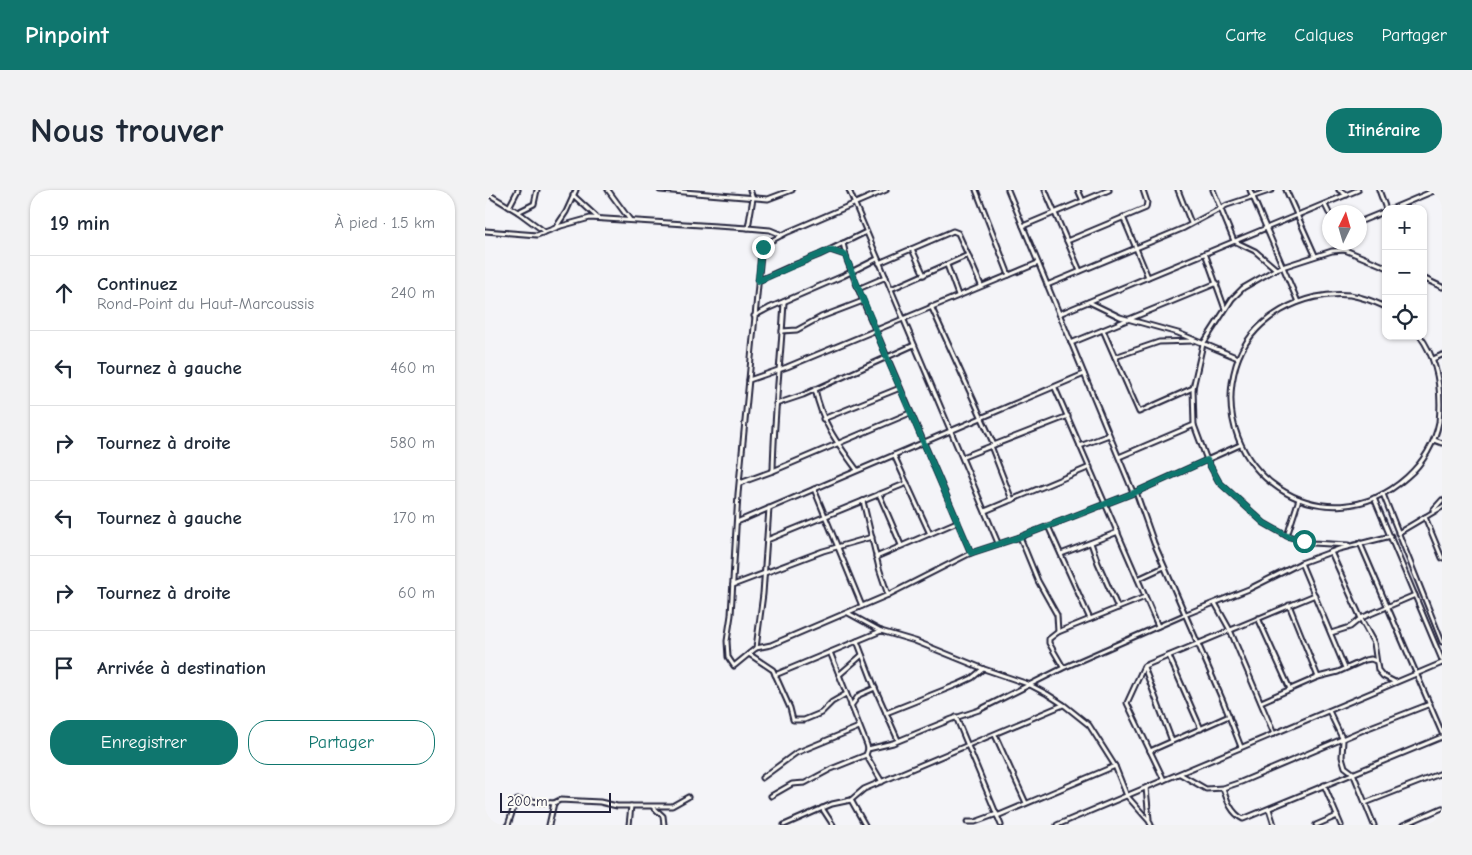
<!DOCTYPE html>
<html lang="fr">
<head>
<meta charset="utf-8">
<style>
  :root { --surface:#fff; --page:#f2f2f3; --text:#1f2937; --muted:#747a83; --line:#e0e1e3; --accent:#0f766e }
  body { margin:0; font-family:"Comic Neue",sans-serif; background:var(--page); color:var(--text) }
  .controls { position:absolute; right:15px; top:15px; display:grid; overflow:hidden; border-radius:10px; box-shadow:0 1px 4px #0004 }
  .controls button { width:45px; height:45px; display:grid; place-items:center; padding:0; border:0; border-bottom:1px solid var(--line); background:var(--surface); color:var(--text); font:25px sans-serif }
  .compass { position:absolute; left:837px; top:15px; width:45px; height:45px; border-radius:50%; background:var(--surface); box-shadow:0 1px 4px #0004; rotate:5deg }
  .scale { position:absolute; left:15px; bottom:12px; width:111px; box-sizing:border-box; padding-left:5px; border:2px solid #22223b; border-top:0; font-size:14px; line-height:18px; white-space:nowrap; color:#22223b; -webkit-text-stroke:4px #fdfcf7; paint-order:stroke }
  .stop { position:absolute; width:15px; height:15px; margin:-11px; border:4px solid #0f766e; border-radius:50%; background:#fff }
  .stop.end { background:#0f766e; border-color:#fff; box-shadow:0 1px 5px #0008 }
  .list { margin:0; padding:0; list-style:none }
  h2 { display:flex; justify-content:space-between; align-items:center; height:65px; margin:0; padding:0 20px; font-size:21px }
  h2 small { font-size:16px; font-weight:400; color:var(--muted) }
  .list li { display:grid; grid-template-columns:32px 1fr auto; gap:15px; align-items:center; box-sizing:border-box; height:75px; padding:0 20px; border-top:1px solid var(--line) }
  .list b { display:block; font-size:19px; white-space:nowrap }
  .list p { margin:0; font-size:16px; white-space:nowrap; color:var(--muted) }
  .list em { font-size:16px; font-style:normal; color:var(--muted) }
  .actions { display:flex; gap:10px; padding:15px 20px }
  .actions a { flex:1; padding:11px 0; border:1px solid var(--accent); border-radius:20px; text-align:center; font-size:18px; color:var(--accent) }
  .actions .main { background:var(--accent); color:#fff }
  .icon { flex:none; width:28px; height:28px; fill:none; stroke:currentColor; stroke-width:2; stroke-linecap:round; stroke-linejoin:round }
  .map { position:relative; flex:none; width:957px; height:635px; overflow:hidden; border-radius:20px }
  header { display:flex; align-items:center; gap:30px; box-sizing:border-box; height:70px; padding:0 25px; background:var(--accent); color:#fff }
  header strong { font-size:24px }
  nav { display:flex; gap:28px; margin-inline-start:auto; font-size:18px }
  .intro { display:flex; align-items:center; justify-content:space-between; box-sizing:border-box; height:120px; padding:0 30px }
  h1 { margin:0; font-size:35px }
  .button { padding:12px 22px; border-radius:20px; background:var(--accent); color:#fff; font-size:18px; font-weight:700 }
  main { display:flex; gap:30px; padding:0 30px }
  aside { flex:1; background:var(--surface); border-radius:20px; box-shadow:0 1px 4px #0004 }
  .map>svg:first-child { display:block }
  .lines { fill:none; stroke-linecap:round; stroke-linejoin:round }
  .minor-casing { stroke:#22223b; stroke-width:7 }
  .minor { stroke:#fdfcf7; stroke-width:3 }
  .route { stroke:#0f766e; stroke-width:6 }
</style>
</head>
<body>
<header>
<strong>Pinpoint</strong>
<nav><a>Carte</a><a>Calques</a><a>Partager</a></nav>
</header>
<div class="intro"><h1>Nous trouver</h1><a class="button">Itinéraire</a></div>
<main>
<aside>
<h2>19 min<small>À pied · 1.5 km</small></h2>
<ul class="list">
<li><svg class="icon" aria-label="ahead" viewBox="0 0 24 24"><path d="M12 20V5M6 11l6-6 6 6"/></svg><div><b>Continuez</b><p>Rond-Point du Haut-Marcoussis</p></div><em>240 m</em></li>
<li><svg class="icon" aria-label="left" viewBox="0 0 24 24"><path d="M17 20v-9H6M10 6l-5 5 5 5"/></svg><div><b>Tournez à gauche</b></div><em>460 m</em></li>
<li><svg class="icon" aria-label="right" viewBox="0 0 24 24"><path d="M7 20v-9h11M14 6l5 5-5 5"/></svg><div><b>Tournez à droite</b></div><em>580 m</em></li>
<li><svg class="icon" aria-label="left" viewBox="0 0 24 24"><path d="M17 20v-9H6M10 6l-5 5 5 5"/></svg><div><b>Tournez à gauche</b></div><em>170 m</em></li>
<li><svg class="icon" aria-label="right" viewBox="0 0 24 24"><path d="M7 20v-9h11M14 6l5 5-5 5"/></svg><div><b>Tournez à droite</b></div><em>60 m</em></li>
<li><svg class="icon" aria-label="arrive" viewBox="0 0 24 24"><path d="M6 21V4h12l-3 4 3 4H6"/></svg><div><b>Arrivée à destination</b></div></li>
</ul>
<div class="actions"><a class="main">Enregistrer</a><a>Partager</a></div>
</aside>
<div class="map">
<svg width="957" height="635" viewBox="0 0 957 635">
  <rect width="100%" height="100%" fill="#f4f4f8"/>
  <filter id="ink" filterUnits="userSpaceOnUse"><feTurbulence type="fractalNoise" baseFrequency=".02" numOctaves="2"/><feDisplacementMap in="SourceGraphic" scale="10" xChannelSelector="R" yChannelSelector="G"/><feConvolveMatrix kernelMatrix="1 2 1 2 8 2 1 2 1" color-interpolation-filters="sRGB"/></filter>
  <g filter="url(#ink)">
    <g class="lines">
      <defs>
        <g id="minor">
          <path d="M123 0 145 30"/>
          <path d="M175 0 283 9 307 0"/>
          <path d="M364 0 513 353"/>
          <path d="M401 0 303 42 282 53 278 57 276 64 253 304 246 425 242 451 243 467 249 476 271 458 286 455 403 405 486 363 535 347 651 302 755 255"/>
          <path d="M491 0 524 85"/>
          <path d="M523 0 648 302"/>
          <path d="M560 0 595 81"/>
          <path d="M593 0 598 11"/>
          <path d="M693 0 706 33"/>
          <path d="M728 0 749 51 770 61 791 79"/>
          <path d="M765 0 813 112"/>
          <path d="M801 0 830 65"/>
          <path d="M854 0 862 5"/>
          <path d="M894 0 901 19"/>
          <path d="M0 2 33 22 49 14 52 0"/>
          <path d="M88 5 113 28"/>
          <path d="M840 15 844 23"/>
          <path d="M24 17 33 0"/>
          <path d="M906 19 951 0"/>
          <path d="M33 22 60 42"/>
          <path d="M638 27 663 87"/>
          <path d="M874 32 901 21"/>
          <path d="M538 36 624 0"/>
          <path d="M71 37 81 22 91 0"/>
          <path d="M263 38 268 8 265 0"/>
          <path d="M0 41 52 45 76 36 105 28 263 38 285 40 297 45"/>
          <path d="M582 51 661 18 662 12 658 0"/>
          <path d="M857 52 860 60"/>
          <path d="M358 53 362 70 378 111 486 363"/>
          <path d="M427 59 439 85"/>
          <path d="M345 60 360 65"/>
          <path d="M720 63 740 119"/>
          <path d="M394 73 468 41 473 43 483 65"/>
          <path d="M462 75 473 105"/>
          <path d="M938 88 957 97"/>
          <path d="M273 91 304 77 334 65 381 42"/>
          <path d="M562 95 699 38 742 15 787 0"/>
          <path d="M373 99 401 87"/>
          <path d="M406 99 483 65 496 95"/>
          <path d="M604 112 635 127 693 143 753 168"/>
          <path d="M446 116 509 255"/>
          <path d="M901 117C890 112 877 107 865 105 819 100 765 128 751 175 720 281 840 361 922 287 938 273 950 253 954 232 957 202 953 171 935 146"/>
          <path d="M574 124 873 0"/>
          <path d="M269 126 284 118 358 86 392 69"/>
          <path d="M618 140 654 222 708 198"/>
          <path d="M297 141 312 140 336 127 378 111"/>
          <path d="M586 153 732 93"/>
          <path d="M630 167 674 152 708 151"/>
          <path d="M948 169 957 165"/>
          <path d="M264 190 302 177 553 73"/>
          <path d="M570 198 673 436"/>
          <path d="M330 199C337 233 352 253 372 280"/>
          <path d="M291 214 318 205 429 155"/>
          <path d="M338 229 415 198"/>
          <path d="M949 250 957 253"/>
          <path d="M506 256 527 310"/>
          <path d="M595 256 624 245"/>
          <path d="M409 265 445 344"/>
          <path d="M478 267 583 226"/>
          <path d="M634 267 709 235"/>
          <path d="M288 281C289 224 296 168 299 112"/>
          <path d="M255 293 288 281 425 223"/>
          <path d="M329 299 377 416"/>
          <path d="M651 302 669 353 738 511 756 557"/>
          <path d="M394 304 416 355"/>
          <path d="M898 304 957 452"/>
          <path d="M889 308 957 470"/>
          <path d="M378 311 394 378 403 405"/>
          <path d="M948 320 957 310"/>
          <path d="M500 321 605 277"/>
          <path d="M940 327 957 368"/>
          <path d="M252 332 599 184"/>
          <path d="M563 336 605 429"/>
          <path d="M913 343 957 317"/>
          <path d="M802 346 814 309"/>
          <path d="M535 347 553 391 572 425 573 442 564 449V453L578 477"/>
          <path d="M282 350 422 293"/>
          <path d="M606 353 613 373 633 418"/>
          <path d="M875 353 957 543"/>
          <path d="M863 355 828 353 802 346 779 333 734 292 722 270 709 235 708 198 718 154 747 109 758 98 791 79 847 61 860 60 901 77"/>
          <path d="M846 362 878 433 889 453 893 480 898 486 910 492"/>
          <path d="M576 364 633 342"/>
          <path d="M391 367 472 332"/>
          <path d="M816 373 860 478"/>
          <path d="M653 389 679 377"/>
          <path d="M248 395 338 361 387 347"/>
          <path d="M730 413 745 440 789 544"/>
          <path d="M804 415 833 487"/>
          <path d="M363 423 396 441 430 451 499 479 543 494 562 504 579 515 604 535 630 576 642 606 664 631 666 635"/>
          <path d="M773 428 805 499"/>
          <path d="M573 442 660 407"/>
          <path d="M846 443 865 437 876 428 930 405"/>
          <path d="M372 451 390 498 413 550"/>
          <path d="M271 458 278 404 284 318"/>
          <path d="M345 462 382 555 383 559 381 565 397 592"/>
          <path d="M264 464 288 480 305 518 308 530H319L336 523 347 512 361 504"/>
          <path d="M684 466 716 539"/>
          <path d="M659 477 687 551"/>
          <path d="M290 485 396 441"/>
          <path d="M354 485 377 465"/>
          <path d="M776 512 833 487 853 482 880 470 886 469 891 471"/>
          <path d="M366 516 374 505 390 498"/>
          <path d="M844 521 858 550 857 567 860 577 868 583 889 635"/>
          <path d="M401 523 474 494 487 488 498 479"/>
          <path d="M471 527 516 635"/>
          <path d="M510 545 541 613"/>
          <path d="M383 559 408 553 467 529 494 520 578 478 699 425 764 399 816 373 854 359 906 346"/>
          <path d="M665 561 744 526"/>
          <path d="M695 584 721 599 738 598C742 610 746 623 758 629L957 547"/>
          <path d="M277 588 311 563 374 537"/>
          <path d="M679 590 642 513 659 476 830 405"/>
          <path d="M839 595 856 635"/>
          <path d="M661 598 664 629"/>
          <path d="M738 598 756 592 883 538 945 514"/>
          <path d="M286 606 307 594 320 593 346 579 381 565"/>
          <path d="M366 610 380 635"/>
          <path d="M880 613 957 583"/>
          <path d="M168 617 178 626 179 635"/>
          <path d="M337 618 348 635"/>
          <path d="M784 619 789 635"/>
          <path d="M512 626 630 576"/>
          <path d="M482 632H490L512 624"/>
          <path d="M23 635 31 611 33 610 69 613"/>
          <path d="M64 635 69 613 75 610 115 612 132 616H187L203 607"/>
          <path d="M144 635 146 616"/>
          <path d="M299 635 347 614 366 610 379 599 578 515"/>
          <path d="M572 635 957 473"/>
          <path d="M831 635 852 626"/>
          <path d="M918 635 957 618"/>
        </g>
      </defs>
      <use href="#minor" class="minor-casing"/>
      <use href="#minor" class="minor"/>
    </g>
  </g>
  <g class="lines" filter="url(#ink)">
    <path class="route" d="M278 57 276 64 273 91 345 60 360 65 402 168 486 363 535 347 651 302 722 270 734 292 779 333 802 346 819 351"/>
  </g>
</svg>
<div class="controls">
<button>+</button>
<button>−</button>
<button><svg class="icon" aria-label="locate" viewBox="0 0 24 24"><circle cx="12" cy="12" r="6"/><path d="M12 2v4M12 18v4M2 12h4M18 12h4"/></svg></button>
</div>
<svg class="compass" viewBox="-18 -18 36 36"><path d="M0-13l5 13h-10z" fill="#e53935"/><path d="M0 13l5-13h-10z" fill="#747a83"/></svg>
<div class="scale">200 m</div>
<div class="stop" style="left:819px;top:351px"></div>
<div class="stop end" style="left:278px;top:57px"></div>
</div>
</main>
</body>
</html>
